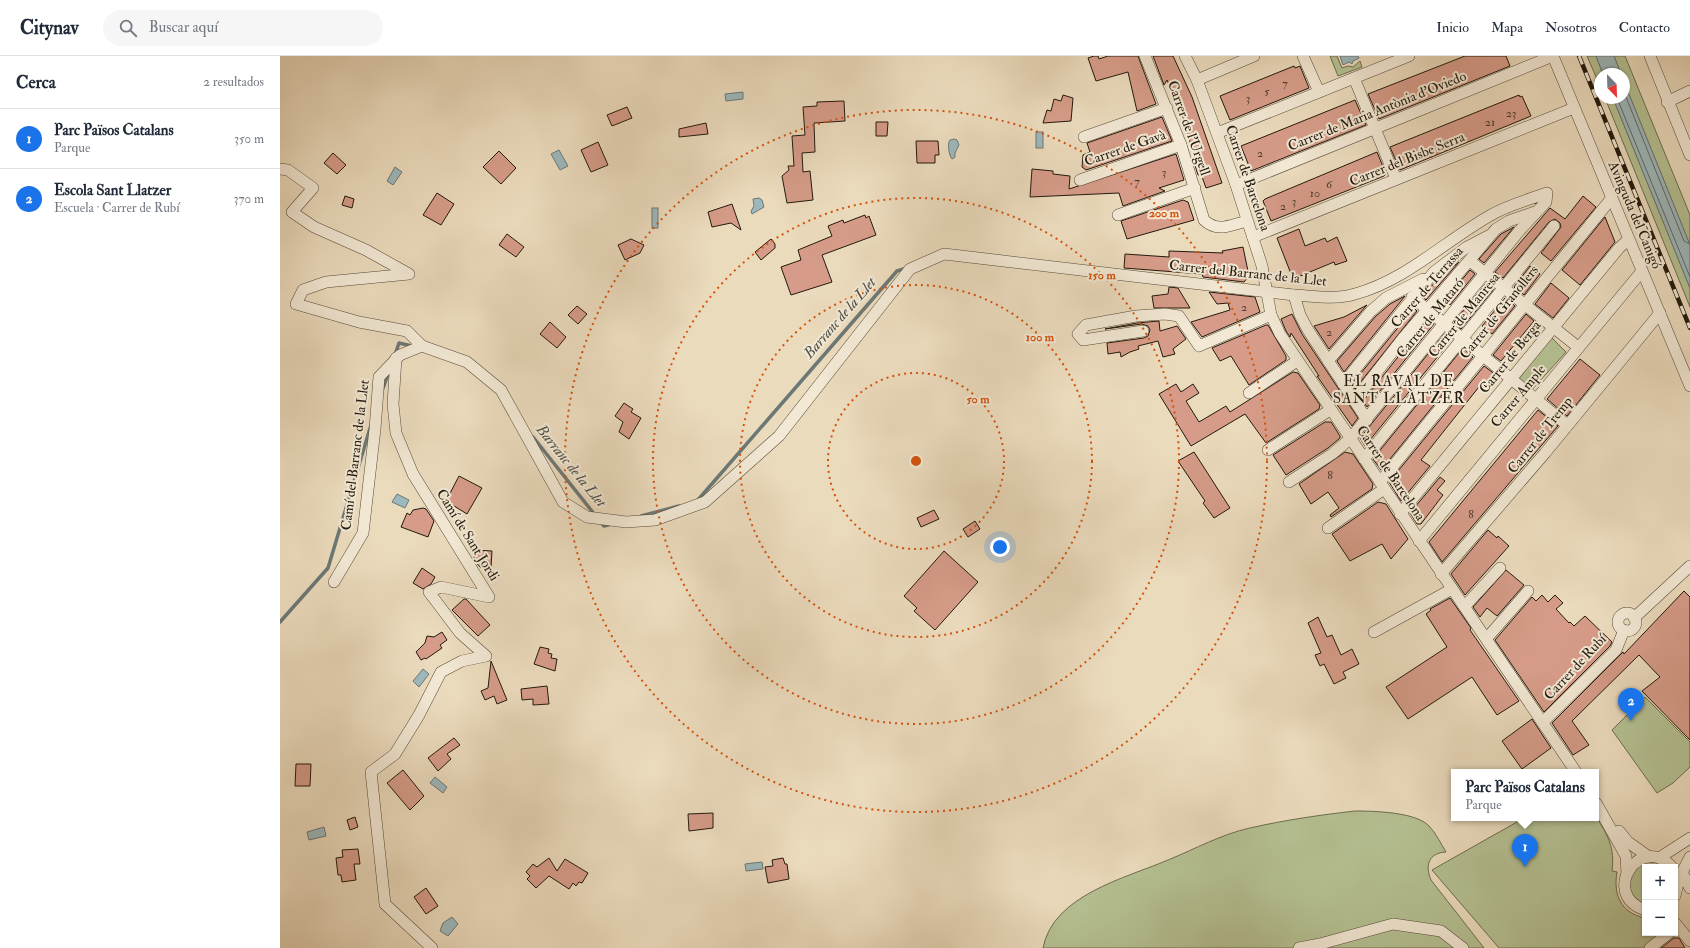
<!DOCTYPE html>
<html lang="es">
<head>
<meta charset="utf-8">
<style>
  :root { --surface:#fff; --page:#f6f6f7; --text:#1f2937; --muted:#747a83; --line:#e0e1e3; --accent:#1a73e8 }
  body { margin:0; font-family:"IM FELL Double Pica",serif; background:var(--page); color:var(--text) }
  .controls { position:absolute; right:12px; bottom:12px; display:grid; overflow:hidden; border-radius:0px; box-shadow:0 1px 3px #0004 }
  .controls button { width:36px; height:36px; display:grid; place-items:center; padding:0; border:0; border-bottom:1px solid var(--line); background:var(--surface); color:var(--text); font:20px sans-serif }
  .compass { position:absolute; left:1314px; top:12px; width:36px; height:36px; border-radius:50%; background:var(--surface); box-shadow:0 1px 3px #0004; rotate:157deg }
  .you { position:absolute; left:720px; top:491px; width:14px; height:14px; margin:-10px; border:3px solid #fff; border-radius:50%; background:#1a73e8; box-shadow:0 0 0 6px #1a73e833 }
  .badge { display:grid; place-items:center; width:26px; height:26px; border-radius:50%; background:var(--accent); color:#fff; font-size:13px; font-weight:700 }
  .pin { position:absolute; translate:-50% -33px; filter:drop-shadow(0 1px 2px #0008) }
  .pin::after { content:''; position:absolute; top:21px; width:14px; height:12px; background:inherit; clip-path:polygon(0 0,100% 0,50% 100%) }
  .popup { position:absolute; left:1171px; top:713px; width:148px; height:52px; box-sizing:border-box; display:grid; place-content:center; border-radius:0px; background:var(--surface); filter:drop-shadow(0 1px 3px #0005); font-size:13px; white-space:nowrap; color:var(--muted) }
  .popup b { font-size:15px; color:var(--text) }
  .popup::after { content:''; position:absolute; left:50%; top:100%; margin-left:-8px; border:8px solid transparent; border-top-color:var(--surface) }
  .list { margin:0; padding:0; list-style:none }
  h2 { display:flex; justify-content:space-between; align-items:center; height:52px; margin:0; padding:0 16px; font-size:17px }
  h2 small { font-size:13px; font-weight:400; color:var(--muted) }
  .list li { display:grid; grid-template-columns:26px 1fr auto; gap:12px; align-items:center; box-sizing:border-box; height:60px; padding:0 16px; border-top:1px solid var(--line) }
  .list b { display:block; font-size:15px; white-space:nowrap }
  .list p { margin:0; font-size:13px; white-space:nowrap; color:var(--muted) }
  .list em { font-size:13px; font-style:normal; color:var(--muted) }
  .icon { flex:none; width:22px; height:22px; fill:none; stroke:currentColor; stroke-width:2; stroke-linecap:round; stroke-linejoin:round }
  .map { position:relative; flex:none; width:1410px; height:892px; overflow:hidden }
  header { display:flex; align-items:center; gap:24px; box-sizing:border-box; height:56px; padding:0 20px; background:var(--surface); border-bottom:1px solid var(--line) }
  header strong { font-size:19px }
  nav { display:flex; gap:22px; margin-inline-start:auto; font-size:14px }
  .search { width:280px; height:36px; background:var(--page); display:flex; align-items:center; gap:10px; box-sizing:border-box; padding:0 14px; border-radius:22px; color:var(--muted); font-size:15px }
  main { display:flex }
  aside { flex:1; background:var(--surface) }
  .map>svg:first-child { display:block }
  .green { fill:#b5c193; stroke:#6c6d50 }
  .water { fill:#9db8bc; stroke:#6c7876 }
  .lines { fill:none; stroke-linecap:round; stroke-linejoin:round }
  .shore { stroke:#606864; stroke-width:1 }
  .stream { stroke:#6c7876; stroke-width:3.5 }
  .building { fill:#d69c89; stroke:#23190d }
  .street-casing { stroke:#554a39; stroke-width:12 }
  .street { stroke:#f2e8d4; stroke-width:11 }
  .rail-casing { stroke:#23190d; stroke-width:4.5 }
  .rail { stroke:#f2e8d4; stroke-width:3; stroke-dasharray:9; stroke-linecap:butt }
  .ring { fill:none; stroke:#d4530c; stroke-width:2; stroke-dasharray:2 4 }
  .labels { text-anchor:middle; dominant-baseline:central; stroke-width:4; stroke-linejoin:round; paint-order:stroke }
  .number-label { font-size:12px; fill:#503a2c }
  .street-label { font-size:14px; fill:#23190d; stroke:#f2e8d4 }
  .water-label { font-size:15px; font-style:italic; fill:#4e514a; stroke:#f2e8d4 }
  .neighbourhood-label { font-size:15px; letter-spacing:1px; fill:#23190d; stroke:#f2e8d4 }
  .centre { fill:#d4530c; stroke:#f2e8d4; stroke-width:2 }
  .ring-label { font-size:12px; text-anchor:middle; font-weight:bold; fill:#d4530c; stroke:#f2e8d4; stroke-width:4; stroke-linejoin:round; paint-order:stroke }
</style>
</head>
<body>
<header>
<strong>Citynav</strong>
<div class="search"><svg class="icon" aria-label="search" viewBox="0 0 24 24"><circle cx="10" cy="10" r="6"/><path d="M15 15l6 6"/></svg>Buscar aquí</div>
<nav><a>Inicio</a><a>Mapa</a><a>Nosotros</a><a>Contacto</a></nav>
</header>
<main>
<aside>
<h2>Cerca<small>2 resultados</small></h2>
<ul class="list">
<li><span class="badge">1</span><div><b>Parc Països Catalans</b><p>Parque</p></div><em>350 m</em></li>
<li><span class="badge">2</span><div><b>Escola Sant Llatzer</b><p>Escuela · Carrer de Rubí</p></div><em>370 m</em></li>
</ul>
</aside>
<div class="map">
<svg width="1410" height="892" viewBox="0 0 1410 892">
  <rect width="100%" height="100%" fill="#ebdbbd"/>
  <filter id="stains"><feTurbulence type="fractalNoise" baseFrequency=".005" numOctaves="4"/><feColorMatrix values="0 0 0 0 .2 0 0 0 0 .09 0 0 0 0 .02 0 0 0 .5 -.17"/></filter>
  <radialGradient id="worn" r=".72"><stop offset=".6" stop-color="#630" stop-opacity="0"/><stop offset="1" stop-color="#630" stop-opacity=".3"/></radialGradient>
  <g class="green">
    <path d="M1050 0H1057L1062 12 1068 10 1073 11 1080 5 1082 11 1058 20Z"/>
    <path d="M1307 0H1316L1323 18H1320V30Z"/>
    <path d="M1334 0H1345L1410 159V189L1344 26V18H1341Z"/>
    <path d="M1325 42H1333L1410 232V251Z"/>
    <path d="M1270 280 1286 296 1249 337 1233 322Z"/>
    <path d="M1365 641 1410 686V711L1393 727 1377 737 1332 674Z"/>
    <path d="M1075 755C1094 755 1136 756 1149 770 1156 777 1161 788 1166 796 1148 797 1145 810 1151 824L1204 892H763C773 839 846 822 888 804 915 793 942 778 970 772 1005 764 1040 759 1075 755Z"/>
    <path d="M1316 761C1328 779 1335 792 1332 815L1337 816C1333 839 1341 857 1365 862V877H1383L1364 892H1219L1152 814 1244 762Z"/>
    <path d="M1369 805 1377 806 1386 811H1365V849C1341 837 1346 813 1369 805Z"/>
  </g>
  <g class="water">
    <path d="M1060 0H1078L1079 2 1073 5 1072 8 1069 6 1063 9Z"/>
    <path d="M1316 0H1334L1341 18H1323Z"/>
    <path d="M1344 26 1410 189V232L1333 42H1344Z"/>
    <path d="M463 36V43L446 45 445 38Z"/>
    <rect x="756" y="76" width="7" height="16"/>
    <path d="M674 83 677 84 679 89 675 97V101L672 103C669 100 667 87 670 84Z"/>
    <path d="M279 94 288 110 280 114 271 98Z"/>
    <path d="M115 111 122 116 113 129 107 125Z"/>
    <path d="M479 142 482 144 484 151 472 158 471 155 474 150 473 143Z"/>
    <rect x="372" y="152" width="6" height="20"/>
    <path d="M117 438 129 444 125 452 112 446Z"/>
    <path d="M143 613 149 618 139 631 133 625Z"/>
    <path d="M155 721 167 731 163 737 150 727Z"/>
    <path d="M44 771 46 780 29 784 27 776Z"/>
    <path d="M482 806 483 813 466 815 465 808Z"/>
    <path d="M172 861 178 868 168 880 160 875 163 867Z"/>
  </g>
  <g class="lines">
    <g class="shore">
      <path d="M1344 36 1404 185 1410 188"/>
      <path d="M1337 42 1410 221"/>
    </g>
    <g class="stream">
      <path d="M115 299 119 287 132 290"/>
      <path d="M102 335 109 316"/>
      <path d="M253 381 315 459"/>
      <path d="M417 445 617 215 627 212"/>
      <path d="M361 460 399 450"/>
      <path d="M320 466 324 470 332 468"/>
      <path d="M0 566 48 512 91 369"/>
    </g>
  </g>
  <g class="building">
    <path d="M814 0H818L819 3 828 0H858L876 48 857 55 848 16 816 25 808 2Z"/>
    <path d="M873 0H893L912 41 942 127 926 132 921 118 918 119 913 103 917 105 903 66H905L887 24 884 29Z"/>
    <path d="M1185 0H1226L1230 10 1099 63 1088 38Z"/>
    <path d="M1014 10 1015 12 1020 10 1029 32 950 64 940 40Z"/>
    <path d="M783 39 793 42 791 65 763 67 767 54 771 55 774 43 781 45Z"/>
    <path d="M1239 39 1240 41 1242 40 1251 60 1120 114 1110 91Z"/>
    <path d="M1075 44 1086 69 971 115 961 90Z"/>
    <path d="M564 45 565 65 534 67 535 96 522 97 523 116 530 115 533 144 507 147 502 120 509 114 508 110H514L512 80 525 79 523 51 537 50V46Z"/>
    <path d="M347 51 352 62 332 70 327 59Z"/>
    <path d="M882 61 892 85 806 114 802 111 803 99 810 96 807 87Z"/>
    <path d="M596 66H608L607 80H596Z"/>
    <path d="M426 67 428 78 399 81V73Z"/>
    <path d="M636 85H658L659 99H655V107H637Z"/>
    <path d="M318 86 328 109 311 116 301 94Z"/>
    <path d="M219 95 236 112 221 128 203 111Z"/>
    <path d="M1097 96 1106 118 1104 120 991 165 983 145 985 143Z"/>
    <path d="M53 97 66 109 57 118 44 107Z"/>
    <path d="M896 98 904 124 879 132 885 135 843 150 839 137 750 141 752 113 773 115V118L790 120 789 133Z"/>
    <path d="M157 137 174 148 161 169 143 159Z"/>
    <path d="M65 140 74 143 72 152 62 149Z"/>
    <path d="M1303 140 1316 151 1271 205 1261 197 1281 171 1280 167 1275 163 1269 166 1223 222 1215 216 1270 152 1285 163Z"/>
    <path d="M903 144 908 146 914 164 847 183 841 165Z"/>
    <path d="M452 148 461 174 451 167 432 171 428 156Z"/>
    <path d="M585 159 586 162 589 160 596 179 542 199 552 226 511 239 501 211 521 204 518 194 552 180 548 170 563 164 564 167Z"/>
    <path d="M1325 161 1335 186 1300 229 1282 214Z"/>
    <path d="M1234 171 1204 207 1199 203 1221 178Z"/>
    <path d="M1019 173 1025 190 1045 182 1047 186 1057 181 1067 205 1055 209 1054 206 1013 223 997 182Z"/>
    <path d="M227 178 244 191 236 201 219 189Z"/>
    <path d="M351 183 364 189 360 197 345 204 338 189Z"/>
    <path d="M491 183 495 188V192L481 204 475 196Z"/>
    <path d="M963 191 969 220 964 226 923 221 922 218 844 212 845 198 889 201V195L943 197 942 195Z"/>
    <path d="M1179 206 1146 244 1143 241 1159 221Z"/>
    <path d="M1250 210 1260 218 1244 239 1234 231Z"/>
    <path d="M1190 214 1195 218 1170 249 1165 244Z"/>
    <path d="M1206 227 1214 233 1181 273 1174 266Z"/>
    <path d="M1271 227 1289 242 1273 262 1255 248Z"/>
    <path d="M889 231 898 232 910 252H874L872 240 888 238Z"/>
    <path d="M929 236 975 241 980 256 922 281 911 266 950 254 948 247 937 248Z"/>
    <path d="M1125 240 1064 316 1057 305 1096 260 1110 248Z"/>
    <path d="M1225 242 1235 250 1212 278 1202 270Z"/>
    <path d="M1087 249 1086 250 1049 293 1034 270 1064 261Z"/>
    <path d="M297 250 307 258 298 268 288 259Z"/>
    <path d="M1134 252 1137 255 1075 333 1072 328Z"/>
    <path d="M1012 258 1022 278 1078 362 1072 370 1037 320H1039L1011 277 1010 281 1006 275 1001 263Z"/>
    <path d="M1246 258 1254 265 1221 305 1213 299Z"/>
    <path d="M1148 263 1154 268 1087 351 1083 345Z"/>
    <path d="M879 265 880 275 897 270 906 283 893 293 895 298 883 301 878 285 858 290 859 293 850 296 841 301 840 296 828 298 827 287 864 282 868 280 870 274 868 270 862 268 825 273 857 267Z"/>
    <path d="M270 266 286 281 277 292 260 278Z"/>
    <path d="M986 269H988L1006 300V304L969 329 951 300 940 305 932 292Z"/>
    <path d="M1165 277 1172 283 1085 390 1080 382Z"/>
    <path d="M1183 292 1193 301 1101 414 1093 403Z"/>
    <path d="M1300 303 1320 319 1287 360 1267 343Z"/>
    <path d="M1204 310 1216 319 1206 331 1202 327 1141 404 1150 410 1121 445 1109 426Z"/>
    <path d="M1013 316 1018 317 1040 349 1039 353 986 387 965 358 911 390 879 338 896 328 901 336 913 328 919 337 906 345 919 366 946 350 950 356Z"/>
    <path d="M344 347 353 353 351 356 361 362 349 383 339 376 343 366 335 360Z"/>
    <path d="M1258 354 1278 370 1162 506 1149 486Z"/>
    <path d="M1045 366H1051L1060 380V382L1048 392 1006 419 993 399Z"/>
    <path d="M914 396 950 452 934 462 923 447 925 445 898 405Z"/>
    <path d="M1065 396 1073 398 1093 428 1092 433 1051 461 1050 459 1059 452 1048 436 1031 448 1019 428Z"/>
    <path d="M179 420 202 432 187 458 166 445Z"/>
    <path d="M1160 421 1165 425 1157 434 1163 439 1141 468H1137L1130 457Z"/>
    <path d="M1098 446 1106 448 1128 483 1111 503 1102 488 1070 505 1052 478Z"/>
    <path d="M143 452 146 453 154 465 148 481 121 471 127 457 130 459 133 454Z"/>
    <path d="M654 454 659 463 641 471 637 462Z"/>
    <path d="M695 465 700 473 688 481 683 473Z"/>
    <path d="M1208 474 1217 482 1218 480 1229 490 1185 539 1171 518Z"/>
    <path d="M195 494 212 495 211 512 200 511 194 504Z"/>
    <path d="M664 495 698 526 655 574 634 555 637 552 624 540Z"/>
    <path d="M142 512 155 521 151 528 143 533 133 527Z"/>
    <path d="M1226 514 1244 529 1217 560 1207 552 1200 561 1193 551Z"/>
    <path d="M1404 535 1410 541V684L1362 635 1380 621 1359 599 1292 665 1309 689 1293 699 1272 667 1343 596 1344 598Z"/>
    <path d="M1262 539 1268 546 1275 539 1283 547 1276 553 1289 567 1290 566 1294 570 1305 560 1332 586 1330 590 1264 656 1215 584 1252 541 1256 545Z"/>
    <path d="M1170 542 1191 572 1190 574 1239 645 1217 659 1192 621 1128 663 1106 631 1167 591 1146 558 1151 554 1150 553Z"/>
    <path d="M184 543H186L210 569 198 580 172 554Z"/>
    <path d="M1038 561 1047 581 1052 579 1061 599 1072 593 1079 608 1063 616 1066 622 1054 628 1044 608 1040 610 1035 599 1041 597 1028 567Z"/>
    <path d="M162 576 167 584 160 589 162 592 146 603 145 602 141 604 136 596 145 587 147 580 154 581Z"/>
    <path d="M260 591 269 593 268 597 272 598 271 602 277 603 275 615 254 608Z"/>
    <path d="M211 605 227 644 217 648 214 640 205 644 201 635 208 632Z"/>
    <path d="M267 630 269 648 253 649V643L242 644 241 633Z"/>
    <path d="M1252 663 1271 692 1242 713 1222 685Z"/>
    <path d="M174 682 180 689 167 698 171 703 158 715 148 702Z"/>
    <path d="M16 708H31L30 730H15Z"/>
    <path d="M123 714 144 740 130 754 107 727Z"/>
    <path d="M433 757V772L409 775 408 758Z"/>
    <path d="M75 761 78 771 70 774 67 764Z"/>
    <path d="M78 793 80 808H74L76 824 62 826 61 819H58L56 802 63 801 62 794Z"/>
    <path d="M269 802 277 815 285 803 308 817 302 827 299 826 296 830 293 827 289 833 269 820 256 832 247 823 250 820 246 816 253 808 257 811Z"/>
    <path d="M503 802 505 808H507L509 823 488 827 485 811 493 810 492 804Z"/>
    <path d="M146 832 158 850 146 858 134 841Z"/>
    <path d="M1394 882H1399L1405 892H1381Z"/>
  </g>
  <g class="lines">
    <defs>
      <g id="street">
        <path d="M865 0 901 89 924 164C938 177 950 169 967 165"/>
        <path d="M905 0 917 24 956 129 982 210 991 259 1000 278 1296 716"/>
        <path d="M1023 0 1039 36"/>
        <path d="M1370 0 1410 99"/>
        <path d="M1074 22 1116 123"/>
        <path d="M917 24 974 0"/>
        <path d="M1387 46 1410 35"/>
        <path d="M937 77 1129 0"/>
        <path d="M804 81 887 52"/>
        <path d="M0 113 8 114 33 132 12 156 34 171 86 194 129 218 46 226 23 234 16 248 79 266 127 275 142 290"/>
        <path d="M800 124 901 89"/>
        <path d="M956 129 1273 0 1410 330"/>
        <path d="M838 159 915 132"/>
        <path d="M973 181 1294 52"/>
        <path d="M1190 205 1298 291"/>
        <path d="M1014 239 1020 259 1028 274 1087 364"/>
        <path d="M1132 241 1287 369"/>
        <path d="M863 275 803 284 798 278 806 269 856 260 885 258 899 260 919 290 991 259"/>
        <path d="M116 302 113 348 116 377 133 418 209 541 161 531 149 536 180 577 206 600 182 605 161 616 139 659 115 698 91 716 105 848 152 892"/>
        <path d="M1048 305 1091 255 1106 242 1143 223"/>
        <path d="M1063 328 1154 216 1187 191 1208 180"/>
        <path d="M969 337 1017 305"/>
        <path d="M1074 345 1124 281 1216 173 1229 165 1255 156"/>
        <path d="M988 394 1050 354"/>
        <path d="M1084 403 1274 170"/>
        <path d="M1100 426 1331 143"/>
        <path d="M1120 458 1339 192 1348 184"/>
        <path d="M1048 472 1104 433"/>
        <path d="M1139 485 1362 215"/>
        <path d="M1161 518 1265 397 1380 257"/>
        <path d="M54 526 83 477 95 373 99 321 120 299 142 290 187 306 221 334 283 446 307 461 346 466 375 464 425 446 499 380 630 213 664 198 1014 239C1033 240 1056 244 1075 238 1126 224 1165 185 1211 159 1228 149 1248 144 1267 137L1266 146 1240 174 1070 383 1052 398 1009 426"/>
        <path d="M1185 550 1220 512"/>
        <circle cx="1347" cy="566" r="9"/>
        <path d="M1354 562 1410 510"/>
        <path d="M1094 576 1172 533"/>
        <path d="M1207 582 1248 535"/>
        <path d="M1263 666 1336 594 1344 574"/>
        <path d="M1316 747 1346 800 1347 817"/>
        <path d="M1339 775 1348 786 1369 801"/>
        <path d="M1379 802 1410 782"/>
        <path d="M1402 816 1410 832"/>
        <path d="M1398 824 1410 801"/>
        <path d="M1395 840 1398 827 1396 817"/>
        <path d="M1365 854C1319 838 1361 776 1392 811"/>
        <path d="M1395 867 1410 885"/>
        <path d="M1019 892 1040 888 1113 868 1161 875 1183 892"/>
        <path d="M1370 892 1389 877"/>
      </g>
    </defs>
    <use href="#street" class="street-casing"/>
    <use href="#street" class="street"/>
    <defs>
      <path id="rail" d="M1299 0 1410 272"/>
    </defs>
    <use href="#rail" class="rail-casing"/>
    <use href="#rail" class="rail"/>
  </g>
  <g class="ring">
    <circle cx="636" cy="405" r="88"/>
    <circle cx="636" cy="405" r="176"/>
    <circle cx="636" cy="405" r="263"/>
    <circle cx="636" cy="405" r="351"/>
  </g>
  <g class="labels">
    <g class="number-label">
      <text x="1005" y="27">7</text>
      <text x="987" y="35">5</text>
      <text x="968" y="42">3</text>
      <text x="1231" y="57">23</text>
      <text x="1210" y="66">21</text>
      <text x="980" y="97">2</text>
      <text x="884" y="116">3</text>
      <text x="857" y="125">7</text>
      <text x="1049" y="128">6</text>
      <text x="1035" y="137">10</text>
      <text x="1014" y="145">3</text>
      <text x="1003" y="150">2</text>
      <text x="964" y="251">2</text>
      <text x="1049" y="276">2</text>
      <text x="1050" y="419">8</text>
      <text x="1191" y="458">8</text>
    </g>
    <g class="street-label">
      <text transform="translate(1097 55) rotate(-22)">Carrer de Maria Antònia d'Oviedo</text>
      <text transform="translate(909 72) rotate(70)">Carrer de l'Urgell</text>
      <text transform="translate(845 92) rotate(-19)">Carrer de Gavà</text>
      <text transform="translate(1127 103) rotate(-22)">Carrer del Bisbe Serra</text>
      <text transform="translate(968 122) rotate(71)">Carrer de Barcelona</text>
      <text transform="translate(1355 159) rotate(67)">Avinguda del Canigó</text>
      <text transform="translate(968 217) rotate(6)">Carrer del Barranc de la Llet</text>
      <text transform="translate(1147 231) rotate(-49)">Carrer de Terrassa</text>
      <text transform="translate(1219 256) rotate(-51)">Carrer de Granollers</text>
      <text transform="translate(1184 259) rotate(-51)">Carrer de Manresa</text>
      <text transform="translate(1150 262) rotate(-51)">Carrer de Mataró</text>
      <text transform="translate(1230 301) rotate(-51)">Carrer de Berga</text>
      <text transform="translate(1238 340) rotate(-50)">Carrer Ample</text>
      <text transform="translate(1260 379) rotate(-51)">Carrer de Tremp</text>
      <text transform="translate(75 399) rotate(-83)">Camí del Barranc de la Llet</text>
      <text transform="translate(1111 417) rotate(56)">Carrer de Barcelona</text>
      <text transform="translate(188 479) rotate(58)">Camí de Sant Jordi</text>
      <text transform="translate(1295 611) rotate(-47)">Carrer de Rubí</text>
    </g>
    <g class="water-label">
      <text transform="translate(560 262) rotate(-49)">Barranc de la Llet</text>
      <text transform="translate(291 410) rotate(51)">Barranc de la Llet</text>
    </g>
    <g class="neighbourhood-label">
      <text x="1119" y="325">EL RAVAL DE<tspan x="1119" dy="17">SANT LLÀTZER</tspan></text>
    </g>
  </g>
  <circle cx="636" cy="405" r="6" class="centre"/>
  <g class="ring-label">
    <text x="884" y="161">200 m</text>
    <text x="822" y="223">150 m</text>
    <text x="760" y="285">100 m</text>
    <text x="698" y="347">50 m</text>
  </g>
  <rect width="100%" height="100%" filter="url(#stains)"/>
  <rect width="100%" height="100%" fill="url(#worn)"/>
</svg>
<div class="controls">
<button>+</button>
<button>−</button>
</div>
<svg class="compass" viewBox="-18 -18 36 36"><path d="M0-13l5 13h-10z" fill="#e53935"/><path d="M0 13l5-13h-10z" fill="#747a83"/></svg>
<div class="you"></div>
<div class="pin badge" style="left:1245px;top:811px">1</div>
<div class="popup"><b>Parc Països Catalans</b>Parque</div>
<div class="pin badge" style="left:1351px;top:665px">2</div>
</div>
</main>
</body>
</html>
